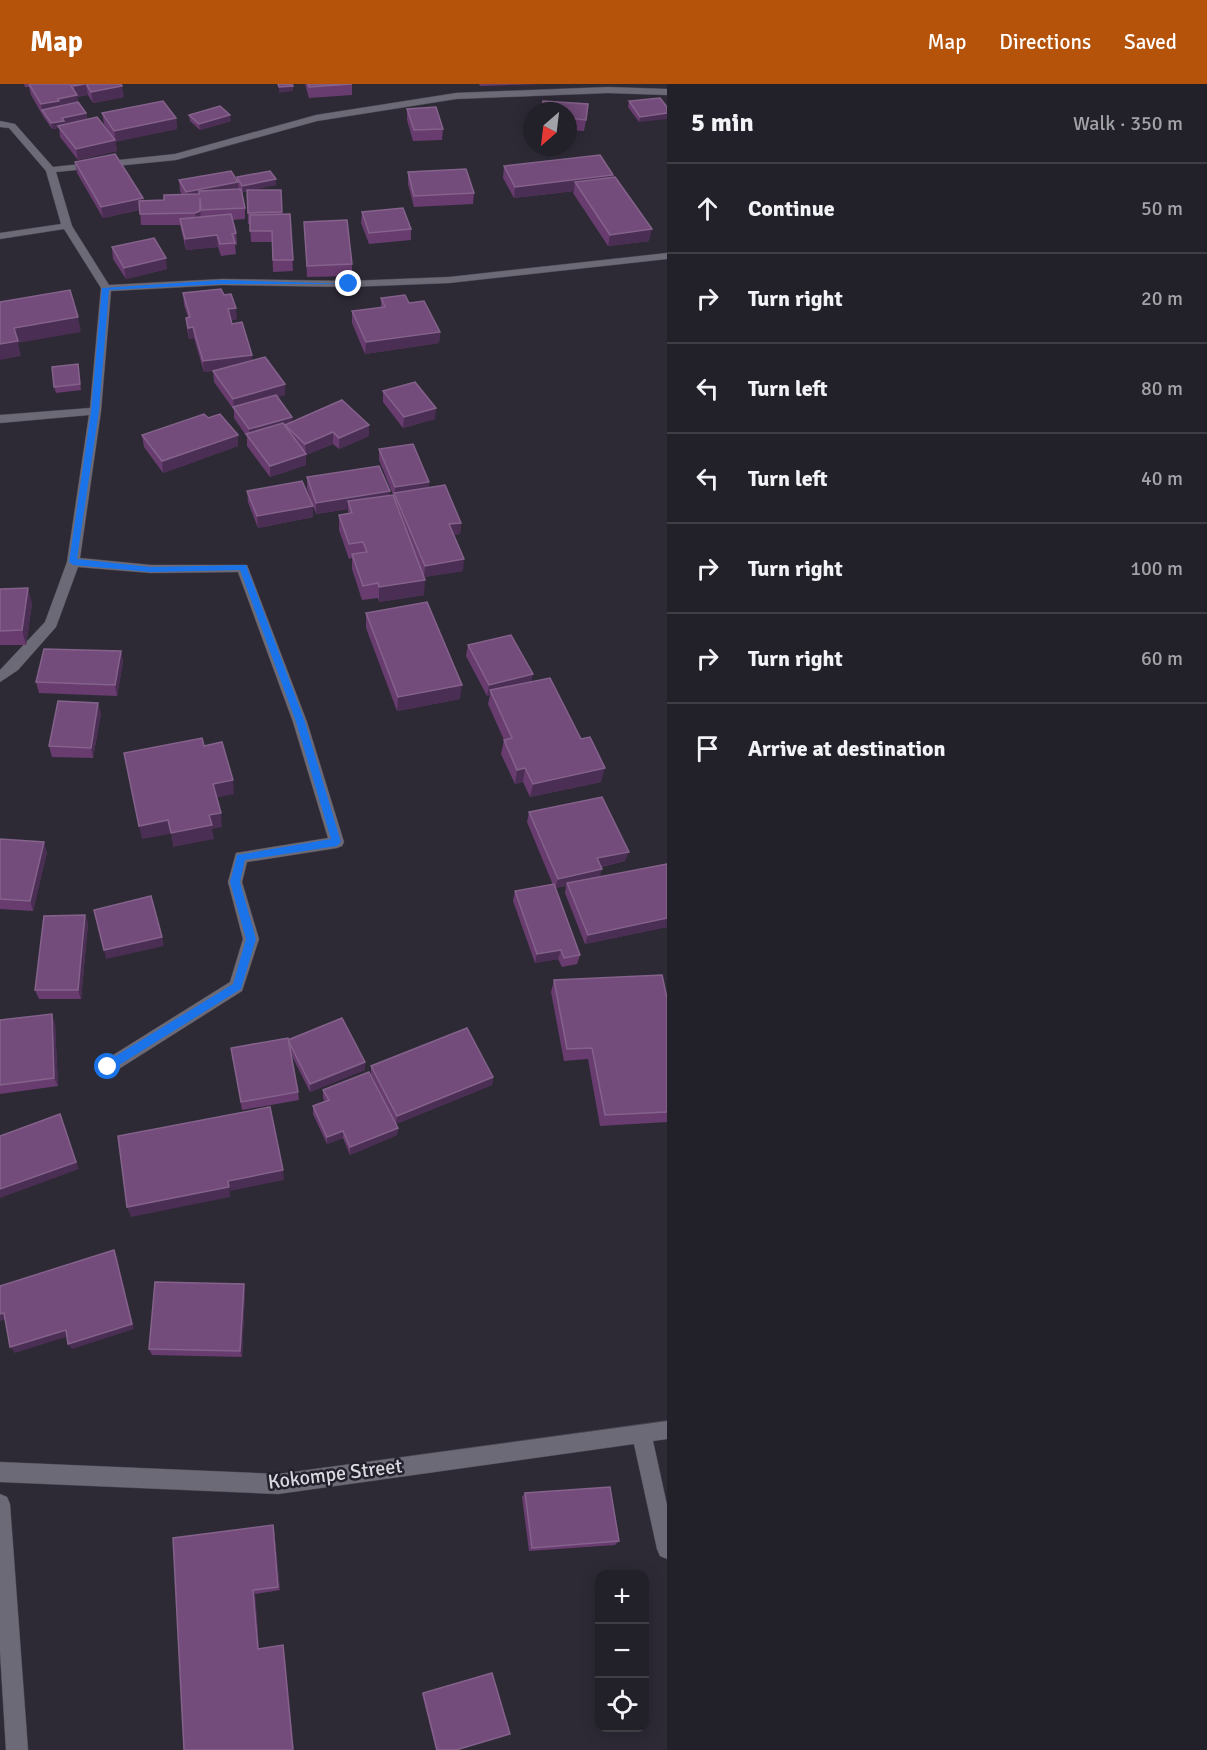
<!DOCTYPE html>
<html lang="en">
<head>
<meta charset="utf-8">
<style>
  :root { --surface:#222028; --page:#2a2830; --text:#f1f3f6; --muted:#a2a3a8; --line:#3f3e45; --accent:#b45309 }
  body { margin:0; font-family:Signika,sans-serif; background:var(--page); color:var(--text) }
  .controls { position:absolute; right:18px; bottom:18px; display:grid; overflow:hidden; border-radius:12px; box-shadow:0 3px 15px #0003 }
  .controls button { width:54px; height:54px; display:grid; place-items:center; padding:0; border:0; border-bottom:2px solid var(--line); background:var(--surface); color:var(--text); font:30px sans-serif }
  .compass { position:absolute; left:523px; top:18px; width:54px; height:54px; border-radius:50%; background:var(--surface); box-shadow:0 3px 15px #0003; rotate:208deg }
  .stop { position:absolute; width:18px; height:18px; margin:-14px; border:4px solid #1a73e8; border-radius:50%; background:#fff }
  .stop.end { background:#1a73e8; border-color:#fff; box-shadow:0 2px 6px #0008 }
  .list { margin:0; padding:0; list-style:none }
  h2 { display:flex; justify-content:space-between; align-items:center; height:78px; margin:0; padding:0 24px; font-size:26px }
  h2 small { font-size:20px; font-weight:400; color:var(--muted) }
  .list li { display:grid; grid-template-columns:39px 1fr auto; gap:18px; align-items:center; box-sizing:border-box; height:90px; padding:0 24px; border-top:2px solid var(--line) }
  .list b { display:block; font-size:22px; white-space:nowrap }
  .list em { font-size:20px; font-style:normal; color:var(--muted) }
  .icon { flex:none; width:33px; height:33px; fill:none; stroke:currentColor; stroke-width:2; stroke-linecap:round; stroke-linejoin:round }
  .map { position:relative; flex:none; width:667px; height:1666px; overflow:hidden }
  header { display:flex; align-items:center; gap:36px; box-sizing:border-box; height:84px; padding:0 30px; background:var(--accent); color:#fff }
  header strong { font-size:28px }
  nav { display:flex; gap:33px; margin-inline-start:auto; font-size:21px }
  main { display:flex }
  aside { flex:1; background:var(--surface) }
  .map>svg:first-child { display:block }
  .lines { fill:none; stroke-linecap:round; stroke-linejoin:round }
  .minor-casing { stroke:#48464f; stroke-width:1 }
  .minor { fill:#6c6a77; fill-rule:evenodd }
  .wall { fill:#683c6f }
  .shaded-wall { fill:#4b2e53 }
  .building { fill:#744c7b; stroke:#84628b; stroke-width:1.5 }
  .route { fill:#1a73e8 }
  .labels { text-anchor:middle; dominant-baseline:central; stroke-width:5; stroke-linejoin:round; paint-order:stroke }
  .near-street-label { font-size:20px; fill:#d9d7df; stroke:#23212b }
</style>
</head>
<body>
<header>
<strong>Map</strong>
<nav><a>Map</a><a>Directions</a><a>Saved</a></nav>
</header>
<main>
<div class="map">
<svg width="667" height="1666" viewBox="0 0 667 1666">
  <rect width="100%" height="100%" fill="#2d2a36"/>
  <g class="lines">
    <defs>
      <g id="minor">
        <path d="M608 3 667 5V11L608 9 456 15 317 37 176 76 56 88 72 142 109 201 222 195 349 197 449 193 667 169V175L449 199 349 203 222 201 111 207 101 327 80 474 151 481H247L307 638 344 758 342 762 337 764 247 778 242 798 259 855 242 907 114 988 108 990 102 988 100 983 102 978 230 898 243 855 228 798 236 769 328 754 293 638 238 488 151 489 78 483 56 543 18 586 0 598V586L45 538 67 478 89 331 0 339V331L90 324 101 204 64 145 0 155V149L61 140 46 87 9 44 0 43V37L15 40 53 83 175 70 316 31 456 9Z"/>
        <path d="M667 1337V1355L653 1357 667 1421V1475L660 1472 657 1465 634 1360 278 1410 0 1398V1378L278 1390Z"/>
        <path d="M0 1410 7 1413 10 1420 28 1666H6L0 1568Z"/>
      </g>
    </defs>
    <use href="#minor" class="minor-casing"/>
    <use href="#minor" class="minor"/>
  </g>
  <g class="wall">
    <path d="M24 0H121L124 13 93 19 88 11 77 13 78 18 86 29 87 35 109 48 104 40 102 29 176 34 177 45 115 57 117 67 78 76 60 53 59 44 52 45 43 32 31 11 29 3H25Z"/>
    <path d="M305 0H352V11L309 14Z"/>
    <path d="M479 0H542L480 2Z"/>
    <path d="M660 14 639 38 628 23 629 17Z"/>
    <path d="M407 25 443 45 442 56 413 57 407 36Z"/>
    <path d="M568 27 586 36 584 47 568 46Z"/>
    <path d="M189 31 231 37 200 46 190 37Z"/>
    <path d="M75 78 143 114 144 117 164 116 182 111 180 107 179 96 237 97V93L276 95V101L250 106H281L282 130H290L293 187 273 188 272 158H251L250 140H248L247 107 243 108 242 106 245 124V135L232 136 236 149 237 161H235L236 170 221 172 218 163 186 166 180 141H141L140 126 103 134 77 89Z"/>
    <path d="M504 82 613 93 649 157 608 162 573 109 574 107 514 114 503 94Z"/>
    <path d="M408 88 474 109 473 120 414 123 408 100Z"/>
    <path d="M362 128 411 145V156L369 160 361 139Z"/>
    <path d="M304 138 352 180V192L307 193Z"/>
    <path d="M112 163 167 185 126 195 113 175Z"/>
    <path d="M183 209 224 211 237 235 231 236 232 240 252 276 285 300V311L277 313 292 338 369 352 339 365 333 360 306 371V381L270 393 247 362V353L234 334V326L214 298 213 287 204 288 194 254 189 255 187 245 186 234 188 233 184 221Z"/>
    <path d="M381 214 440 248 439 259 365 270 352 239V227L381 223Z"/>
    <path d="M78 280 81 306 56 309 54 303Z"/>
    <path d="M383 307 435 335 403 344 383 318Z"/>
    <path d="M208 334 238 351V362L163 389 144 363 142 351Z"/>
    <path d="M379 365 429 403 461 439 460 450 453 451 463 487 424 493 418 477 424 511 379 518 378 514 362 516 352 485V474L349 475 339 446V431L348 429V425L316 430 307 404V393L394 413 379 376Z"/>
    <path d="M247 407 313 433 258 444 248 418Z"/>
    <path d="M0 505 32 519 26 561H0Z"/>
    <path d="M366 529 460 615 397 627 366 544Z"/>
    <path d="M468 561 532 598 601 698 530 713 523 698 515 700 501 670 504 656 488 620 490 611 487 612 466 572Z"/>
    <path d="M121 567 123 578 117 612 39 609 36 598Z"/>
    <path d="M101 629 93 674 52 673 49 662Z"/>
    <path d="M529 728 625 777 601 783 600 793 667 780V843L585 860 565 809 566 802 555 804 580 871 577 880 562 883 558 875 535 879 513 817 515 807 553 801 527 738Z"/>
    <path d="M0 755 47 768 33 827 0 825Z"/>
    <path d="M85 831 88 840 81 915H39L35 906Z"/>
    <path d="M554 896 667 914V1038L600 1042 588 975 564 977 551 908Z"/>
    <path d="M0 936 55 939 58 1002 0 1010Z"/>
    <path d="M288 957 365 978V986L310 1008 290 968 298 1008 299 1016 242 1026 231 964Z"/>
    <path d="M371 982 493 993 492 1001 396 1040 371 990Z"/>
    <path d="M323 1006 398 1044 397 1051 350 1071 343 1054 327 1060 313 1030V1022L325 1018 323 1014Z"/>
    <path d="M245 1207 242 1273 152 1271 149 1265Z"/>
    <path d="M525 1409 619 1457 615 1461 529 1467 522 1413Z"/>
    <path d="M274 1446 280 1506 255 1510 259 1564 284 1563 184 1666Z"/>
    <path d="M423 1609 456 1666H436L422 1610Z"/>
  </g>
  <g class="shaded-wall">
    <path d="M86 0 88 11 77 13 79 22 42 27 41 20 58 15 75 12 74 2Z"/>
    <path d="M122 2 124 13 93 19 91 8Z"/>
    <path d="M293 2V7L279 9V3Z"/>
    <path d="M86 29 87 35 58 42 59 44 52 45 51 39 62 34Z"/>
    <path d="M667 29V35L639 38 640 33Z"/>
    <path d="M230 31 231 37 200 46 199 40Z"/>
    <path d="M176 34 177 45 116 58 114 47Z"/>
    <path d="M115 56 117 67 78 76 76 65Z"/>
    <path d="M613 91 611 102 575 98 574 107 514 114 515 103Z"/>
    <path d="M276 95V101L243 108 242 102Z"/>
    <path d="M238 98 239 110 200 117 201 138 196 141 195 129 187 119 186 108Z"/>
    <path d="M143 114 144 125 103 134 101 123Z"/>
    <path d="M652 145 649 157 608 162 610 151Z"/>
    <path d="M217 151 218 163 186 166 185 155Z"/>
    <path d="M166 174 167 185 126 195 124 184Z"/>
    <path d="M236 224 237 235 229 236 228 225Z"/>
    <path d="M78 233 81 248 18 259 21 272 0 276V260L14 244Z"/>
    <path d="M193 243 194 254 189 255 188 244Z"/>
    <path d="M440 248 439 259 365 270 366 258Z"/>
    <path d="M252 271V282L204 288 203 277Z"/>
    <path d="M285 300V311L235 325 234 323 233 315Z"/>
    <path d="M436 324 435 335 403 344 404 333Z"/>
    <path d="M292 333V344L285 341 249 354V345Z"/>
    <path d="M369 341V352L339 365V354Z"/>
    <path d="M333 348V360L306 371V381L270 393V382L306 370 305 360Z"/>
    <path d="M238 351V362L163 389 162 377Z"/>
    <path d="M429 398V409L395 412V403Z"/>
    <path d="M390 407 389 418 348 417V425L316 430V419Z"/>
    <path d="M313 422V433L258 444 257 432Z"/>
    <path d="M461 439 460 450 448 452 449 440Z"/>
    <path d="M464 475 463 487 424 493 425 482Z"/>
    <path d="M425 496 424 511 379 518V503Z"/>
    <path d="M28 504 32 519 26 561 22 546Z"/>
    <path d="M121 567 123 578 117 612 115 601Z"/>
    <path d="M533 590 531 601 490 606V611L487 612 489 601Z"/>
    <path d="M462 601 460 615 397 627 398 613Z"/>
    <path d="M98 619 101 629 93 674 91 664Z"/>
    <path d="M525 684 523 698 515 700 517 686Z"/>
    <path d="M605 684 601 698 530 713 533 700Z"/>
    <path d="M233 696 234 710 215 714 213 700Z"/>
    <path d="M221 729 222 743 212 745 214 755 173 763 171 749 209 731Z"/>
    <path d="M168 736 170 750 142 755 139 742Z"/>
    <path d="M44 758 47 768 33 827 30 817Z"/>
    <path d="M629 768 625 777 594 784 597 774Z"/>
    <path d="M602 785 599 795 567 799 566 802 555 804 558 795Z"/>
    <path d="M85 831 88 840 81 915 78 906Z"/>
    <path d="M667 834V843L585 860 588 851Z"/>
    <path d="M162 853 164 862 106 875 104 866Z"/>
    <path d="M561 866 558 875 535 879 537 870Z"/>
    <path d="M52 930 55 939 58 1002 54 994Z"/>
    <path d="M365 978V986L310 1008V1000Z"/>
    <path d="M493 993 492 1001 396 1040 397 1032Z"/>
    <path d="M60 1030 79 1085 0 1114V1105Z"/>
    <path d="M398 1044 397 1051 350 1071V1063Z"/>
    <path d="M343 1047V1054L327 1060V1053Z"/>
    <path d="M283 1086 284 1096 230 1107 228 1097Z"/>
    <path d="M229 1103 230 1113 131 1133 127 1123Z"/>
    <path d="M114 1166 117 1173 134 1245 72 1265 68 1260Z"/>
    <path d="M244 1200 245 1207 242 1273 240 1267Z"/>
    <path d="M4 1229 8 1235 0 1237V1230Z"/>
    <path d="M66 1246 69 1252 15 1269 10 1263Z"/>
    <path d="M273 1441 274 1446 280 1506 278 1503Z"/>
    <path d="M253 1506 255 1510 259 1567 258 1565Z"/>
    <path d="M283 1561 284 1563 294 1666H293Z"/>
  </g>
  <g class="building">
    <path d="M29 0H70L77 11 58 15 59 17 41 20Z"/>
    <path d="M72 0H85L74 2Z"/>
    <path d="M86 0H121L122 2 91 8Z"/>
    <path d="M278 0H292L293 2 279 3Z"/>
    <path d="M308 0H352L309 3Z"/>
    <path d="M660 14 667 23V29L640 33 629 17Z"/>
    <path d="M163 17 176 34 114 47 102 29Z"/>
    <path d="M543 17 588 20 586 36 568 34V27H542Z"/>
    <path d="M78 18 86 29 62 34 64 37 51 39 42 26Z"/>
    <path d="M220 22 230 31 199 40 189 31Z"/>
    <path d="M436 23 443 45 414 46 407 25Z"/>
    <path d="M97 33 115 56 76 65 58 42Z"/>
    <path d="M115 70 143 114 101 123 75 78Z"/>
    <path d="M600 71 613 91 515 103 504 82Z"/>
    <path d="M466 85 474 109 414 112 408 88Z"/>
    <path d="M231 87 238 98 186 108 179 96Z"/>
    <path d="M270 87 276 95 242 102 237 93Z"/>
    <path d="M615 93 652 145 610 151 575 98Z"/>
    <path d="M241 105 245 124 201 126 200 114V127L195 129 140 130 139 117 164 116V111L199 110V107Z"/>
    <path d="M247 106H281L282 128 248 129Z"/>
    <path d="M403 124 411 145 369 149 362 128Z"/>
    <path d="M231 130 236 149 232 150 235 159 220 160 217 151 185 155 180 135Z"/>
    <path d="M290 130 293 176H273L272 147H250V131Z"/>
    <path d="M347 136 352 180 307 182 304 138Z"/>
    <path d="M154 154 166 174 124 184 112 163Z"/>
    <path d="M221 205 224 211 231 210 236 224 228 225 232 240 242 238 252 271 203 277 193 243 188 244 186 234 190 233 183 209Z"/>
    <path d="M70 206 78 233 14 244 18 257 0 260V218Z"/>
    <path d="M405 211 409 219 424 217 440 248 366 258 352 227 385 223 381 214Z"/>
    <path d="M265 273 285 300 233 315 213 287Z"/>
    <path d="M78 280 80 300 54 303 52 283Z"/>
    <path d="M415 298 436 324 404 333 383 307Z"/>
    <path d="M276 311 292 333 249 345 233 323Z"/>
    <path d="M342 316 369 341 339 354 333 348 305 360 285 341Z"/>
    <path d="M204 330 208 334 220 330 238 351 162 377 142 351Z"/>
    <path d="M283 339 306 370 270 382 246 350Z"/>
    <path d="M413 360 429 398 395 403 379 365Z"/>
    <path d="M379 382 390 407 316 419 307 393Z"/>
    <path d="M302 397 313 422 257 432 247 407Z"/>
    <path d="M445 401 461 439 449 440 464 475 425 482 394 409Z"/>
    <path d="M393 411 425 496 379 503 378 499 363 502 352 470 367 468 363 458 349 460 339 431 352 429 348 417Z"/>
    <path d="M28 504 22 546 0 547V505Z"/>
    <path d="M427 518 462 601 398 613 366 529Z"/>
    <path d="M511 551 533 590 489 601 468 561Z"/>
    <path d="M44 565 121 567 115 601 36 598Z"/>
    <path d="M550 594 581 655 590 653 605 684 533 700 525 684 517 686 504 656 512 654 490 606Z"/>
    <path d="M58 617 98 619 91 664 49 662Z"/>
    <path d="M202 654 204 662 222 658 233 696 213 700 221 729 209 731 212 741 171 749 168 736 139 742 124 669Z"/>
    <path d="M602 713 629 768 597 774 602 785 558 795 529 728Z"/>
    <path d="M0 755 44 758 30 817 0 815Z"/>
    <path d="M667 780V834L588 851 567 799Z"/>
    <path d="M554 800 580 871 564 874 561 866 537 870 515 807Z"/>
    <path d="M151 812 162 853 104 866 94 826Z"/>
    <path d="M85 831 78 906H35L44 832Z"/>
    <path d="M662 891 667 914V1028L605 1031 592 964 567 965 554 896Z"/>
    <path d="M52 930 54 994 0 1001V936Z"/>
    <path d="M342 934 365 978 310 1000 288 956Z"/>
    <path d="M467 944 493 993 397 1032 371 982Z"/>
    <path d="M288 954 298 1008 241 1018 231 964Z"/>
    <path d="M369 988 398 1044 350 1063 343 1047 327 1053 313 1022 329 1016 323 1006Z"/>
    <path d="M270 1023 283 1086 228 1097 229 1103 127 1123 118 1052Z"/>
    <path d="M60 1030 76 1078 0 1105V1052Z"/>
    <path d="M114 1166 132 1240 68 1260 66 1246 10 1263 4 1229 0 1230V1202Z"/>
    <path d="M155 1198 244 1200 240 1267 149 1265Z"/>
    <path d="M610 1403 619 1457 532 1464 525 1409Z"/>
    <path d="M273 1441 278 1503 253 1506 258 1565 283 1561 293 1666H184L173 1454Z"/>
    <path d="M492 1589 510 1650 456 1666H437L423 1609Z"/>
  </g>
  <path class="route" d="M222 196 352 200H222L109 206 99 327 77 475 151 483 246 481 305 638 341 758 337 762 245 776 240 798 256 855 241 905 108 988 102 983 104 979 233 900 246 855 230 798 237 771 331 755 296 638 240 486 151 488 73 481 69 478 91 327 102 204Z"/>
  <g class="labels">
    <g class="near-street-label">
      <text transform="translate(335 1390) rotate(-7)">Kokompe Street</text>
    </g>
  </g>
</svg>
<div class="controls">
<button>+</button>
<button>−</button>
<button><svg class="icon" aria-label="locate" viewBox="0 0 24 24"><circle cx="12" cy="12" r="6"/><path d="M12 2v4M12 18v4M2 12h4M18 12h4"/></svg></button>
</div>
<svg class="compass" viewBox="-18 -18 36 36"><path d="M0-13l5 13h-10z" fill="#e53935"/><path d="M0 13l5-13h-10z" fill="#a2a3a8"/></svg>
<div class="stop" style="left:108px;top:983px"></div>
<div class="stop end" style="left:349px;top:200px"></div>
</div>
<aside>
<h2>5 min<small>Walk · 350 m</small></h2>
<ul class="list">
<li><svg class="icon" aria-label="ahead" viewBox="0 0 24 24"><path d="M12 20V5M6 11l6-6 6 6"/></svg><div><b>Continue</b></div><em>50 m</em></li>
<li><svg class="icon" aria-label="right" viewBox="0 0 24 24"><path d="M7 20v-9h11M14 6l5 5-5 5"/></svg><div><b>Turn right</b></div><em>20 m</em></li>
<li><svg class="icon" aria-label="left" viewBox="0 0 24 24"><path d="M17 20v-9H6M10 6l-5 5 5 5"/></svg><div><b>Turn left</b></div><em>80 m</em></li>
<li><svg class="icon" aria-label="left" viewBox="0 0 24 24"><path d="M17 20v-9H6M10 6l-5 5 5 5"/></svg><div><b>Turn left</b></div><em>40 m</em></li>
<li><svg class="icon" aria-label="right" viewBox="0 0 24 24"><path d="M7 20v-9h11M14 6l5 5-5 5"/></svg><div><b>Turn right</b></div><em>100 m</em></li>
<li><svg class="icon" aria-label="right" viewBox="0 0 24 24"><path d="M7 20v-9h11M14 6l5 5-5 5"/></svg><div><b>Turn right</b></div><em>60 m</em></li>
<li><svg class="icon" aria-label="arrive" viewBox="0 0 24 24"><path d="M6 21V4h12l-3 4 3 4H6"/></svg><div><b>Arrive at destination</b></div></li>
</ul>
</aside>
</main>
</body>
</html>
